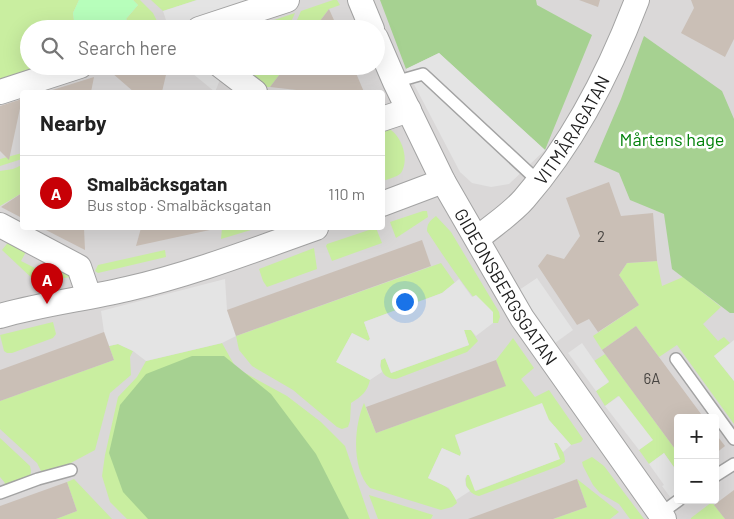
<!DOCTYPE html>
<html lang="en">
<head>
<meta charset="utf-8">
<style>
  :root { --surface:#fff; --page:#f2f2f2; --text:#222; --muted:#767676; --line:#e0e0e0; --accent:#c70006 }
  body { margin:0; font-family:Barlow,sans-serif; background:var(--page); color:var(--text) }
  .controls { position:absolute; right:15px; bottom:15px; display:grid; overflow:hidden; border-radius:5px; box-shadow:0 5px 20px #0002 }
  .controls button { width:45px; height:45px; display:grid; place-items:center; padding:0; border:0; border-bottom:1px solid var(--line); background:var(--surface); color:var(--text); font:25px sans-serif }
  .you { position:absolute; left:404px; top:301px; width:18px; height:18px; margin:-12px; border:4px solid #fff; border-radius:50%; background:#1a73e8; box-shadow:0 0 0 8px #1a73e833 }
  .badge { display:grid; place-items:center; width:32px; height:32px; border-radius:50%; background:var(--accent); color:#fff; font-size:16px; font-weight:700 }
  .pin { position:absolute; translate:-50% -41px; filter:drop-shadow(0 1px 2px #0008) }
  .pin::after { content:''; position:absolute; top:26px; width:18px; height:15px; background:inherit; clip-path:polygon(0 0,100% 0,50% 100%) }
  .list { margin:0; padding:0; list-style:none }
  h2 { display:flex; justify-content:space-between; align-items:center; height:65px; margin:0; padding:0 20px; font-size:21px }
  h2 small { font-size:16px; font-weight:400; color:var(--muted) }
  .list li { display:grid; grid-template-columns:32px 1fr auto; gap:15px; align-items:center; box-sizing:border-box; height:75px; padding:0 20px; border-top:1px solid var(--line) }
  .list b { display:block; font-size:19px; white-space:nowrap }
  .list p { margin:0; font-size:16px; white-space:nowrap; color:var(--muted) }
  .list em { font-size:16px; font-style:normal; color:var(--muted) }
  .icon { flex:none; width:28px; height:28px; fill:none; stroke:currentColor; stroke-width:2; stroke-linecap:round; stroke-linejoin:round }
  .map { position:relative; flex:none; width:734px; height:519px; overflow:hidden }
  .search { position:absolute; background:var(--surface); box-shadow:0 5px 20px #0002; left:20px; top:20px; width:365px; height:55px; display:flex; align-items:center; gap:12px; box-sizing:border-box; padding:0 18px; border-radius:28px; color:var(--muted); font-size:19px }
  .panel { position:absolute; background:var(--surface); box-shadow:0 5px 20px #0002; left:20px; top:90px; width:365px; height:140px; border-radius:5px }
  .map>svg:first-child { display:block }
  .residential { fill:#dad8d8; fill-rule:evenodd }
  .grass { fill:#c9eea0 }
  .forest { fill:#a6d191 }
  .park { fill:#b7febb }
  .parking { fill:#e4e4e4 }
  .building { fill:#cabfb6 }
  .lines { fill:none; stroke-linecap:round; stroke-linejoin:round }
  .lane-casing { stroke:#a3a3a3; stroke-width:14 }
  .street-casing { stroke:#a3a3a3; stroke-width:26 }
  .lane { stroke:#fff; stroke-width:11 }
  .street { stroke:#fff; stroke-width:24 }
  .labels { text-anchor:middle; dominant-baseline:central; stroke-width:5; stroke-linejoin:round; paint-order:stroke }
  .number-label { font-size:15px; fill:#484542 }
  .street-label { font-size:18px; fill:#1c1c1c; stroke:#fff }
  .park-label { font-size:18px; fill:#028109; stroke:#fff }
</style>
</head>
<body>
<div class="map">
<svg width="734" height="519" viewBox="0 0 734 519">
  <rect width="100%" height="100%" fill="#eee9e0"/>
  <path class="residential" d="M0 0H734V519H0ZM29 29H376V66H29ZM22 92H382V228H22ZM678 418H715V500H678Z"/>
  <g class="grass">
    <path d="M0 0H79L73 13 75 29H29V66H37L0 80Z"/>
    <path d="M133 0H140L153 13 161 29H137L126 19 138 5Z"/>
    <path d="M151 0H197L163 11Z"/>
    <path d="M333 0H337L340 5 329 9 314 29H293L301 11Z"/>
    <path d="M295 13 288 29H247Z"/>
    <path d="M242 66H286L270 87H263L241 67Z"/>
    <path d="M383 127C400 129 411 159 401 173 397 177 388 179 383 181Z"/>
    <path d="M22 153V159L0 166V159Z"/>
    <path d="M22 165V193L0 206V171L13 169Z"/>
    <path d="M423 211H427L428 217 396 238 390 222Z"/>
    <path d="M436 216 451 232 499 312 500 317 498 323H493L492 320C468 292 447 262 427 231 427 223 430 221 436 216Z"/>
    <path d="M222 228H258L221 239Z"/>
    <path d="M375 228H376L382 243 332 261 326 246 327 244Z"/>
    <path d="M10 240 27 250 21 261 43 272 58 266 71 277 36 282 2 250Z"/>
    <path d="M314 248 317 269 267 287 263 281 259 269Z"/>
    <path d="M165 250 166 257 98 273 95 271 98 265Z"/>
    <path d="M657 261 662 286 683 277 721 307 703 324 718 341 724 337 730 343 714 356 734 381V424L677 345 659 357 636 326 602 350 593 336 639 305 619 275 627 263Z"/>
    <path d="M441 263 455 283 442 293 364 322 370 339 368 341 352 333 337 362 370 380C367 392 362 396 351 403L350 421 348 427 342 429 337 427 293 390 252 366 239 350 236 336Z"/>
    <path d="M53 322 56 334 53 338 12 353H7L4 351 0 335Z"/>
    <path d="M464 330H471L478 341 467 352 396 379C385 379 379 371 381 360L385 358 391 373 469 345Z"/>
    <path d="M513 338 534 368 521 379 535 397 549 390 583 439 581 442 571 445 549 420 455 436 461 453 460 456 442 448 428 478C441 484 453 487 457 503L452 507 441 510 370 488C351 468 354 426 364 403L376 433 505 386 496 360Z"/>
    <path d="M222 343 236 368 287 396 321 422 345 446 370 519H127L110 502 102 476 105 455 118 397 137 377 146 361Z"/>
    <path d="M118 344 133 351 130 357 131 375 110 393 95 450 67 465 42 473 37 463 0 429V401L114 360 109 346Z"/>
    <path d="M605 354 678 453V473L664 453 649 464 639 450 652 440 618 396 605 406 596 391 609 381 594 361Z"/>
    <path d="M0 438 30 466 31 471 30 478 0 488 5 483 0 477Z"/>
    <path d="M554 443H557C562 449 565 454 565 462L559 466 479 496C469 494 463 485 467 475H469L476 491 559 459Z"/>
    <path d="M592 457 604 466 644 519H630L619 504 600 493 593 485 583 466 582 462Z"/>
    <path d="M74 479 112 519H56L77 511 67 482Z"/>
    <path d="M577 479 619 512 610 519H553L587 507Z"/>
    <path d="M369 495 433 515 431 519H378Z"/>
    <path d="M712 502 725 519H691V518Z"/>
  </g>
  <g class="forest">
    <path d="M380 0H536L537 5 592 35 545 150 439 53 406 69Z"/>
    <path d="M644 36 722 91 734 119V313H730L672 269 664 214 630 200 619 173 594 162 621 99Z"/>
    <path d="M192 356H224L271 394 316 454 349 519H148L123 492 109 453 120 405 146 374Z"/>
  </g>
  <path class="park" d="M79 0H133L138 5 126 19 137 29H75L73 13Z"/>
  <g class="parking">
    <path d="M197 0H256L169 29 163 11Z"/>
    <path d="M439 53 545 150 509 184 491 187 472 183 460 172 406 69Z"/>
    <path d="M187 66H207L221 77 215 92 187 69Z"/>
    <path d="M537 278 573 330 555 343 519 290Z"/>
    <path d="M225 279 227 310 236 336 222 343 146 361 133 351 118 344 109 346 104 332 101 311Z"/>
    <path d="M459 279 472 297 476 295 493 312V323L476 336 471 330H464L469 345 391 373 385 358 381 360 380 366 382 372 370 380 336 362 352 333 368 341 370 339 364 322 442 293Z"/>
    <path d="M734 340V381L714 356Z"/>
    <path d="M582 343 609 382 596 391 568 353Z"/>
    <path d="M619 396 653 440 639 450 605 406Z"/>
    <path d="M542 403 549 420 571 445 563 452 557 443H554L560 459 475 491 469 475H467L465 479 466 486 470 491 456 500 449 488 428 478 442 448 460 456 461 453 455 435Z"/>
    <path d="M664 453 678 473V497L673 501 662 486 664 485 649 464Z"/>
  </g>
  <g class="building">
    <path d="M579 0H600L598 7Z"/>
    <path d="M691 0H734V39L725 57 681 33 694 8Z"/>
    <path d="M329 9 338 29H314Z"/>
    <path d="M132 66H168L162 92H134L112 73Z"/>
    <path d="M286 66H353L364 92H314L270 87Z"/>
    <path d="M94 77 91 92H46Z"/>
    <path d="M22 99 9 160 0 151V106Z"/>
    <path d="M609 182 621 216 653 213 657 261 627 263 619 275 639 305 598 332 589 319 577 325 538 266 547 254 564 259 580 236 566 198Z"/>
    <path d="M22 193V218L1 207Z"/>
    <path d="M42 228H84L85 250Z"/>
    <path d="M141 228H219L136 246Z"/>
    <path d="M422 240 431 266 236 336 227 310Z"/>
    <path d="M636 326 704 418H678V453L602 350Z"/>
    <path d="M104 332 114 360 0 401V370Z"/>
    <path d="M496 360 506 386 376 433 366 407Z"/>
    <path d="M715 433 725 446 715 454Z"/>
    <path d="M577 479 587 507 553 519H468Z"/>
    <path d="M67 482 77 511 56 519H0V506Z"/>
    <path d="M734 490V519H725L714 505Z"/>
  </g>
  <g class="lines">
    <defs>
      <g id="lane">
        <path d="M395 82 423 74 538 181"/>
        <path d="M676 359 734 439"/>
        <path d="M715 476 734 464"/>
        <path d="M0 493 38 479 71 470"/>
        <path d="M660 514 679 500"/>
      </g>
      <g id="street">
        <path d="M360 0 372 29"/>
        <path d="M199 29 287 0"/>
        <path id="s1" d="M376 38 395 82 443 181 522 318 664 519"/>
        <path d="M221 66 255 92"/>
        <path d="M0 92 80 66"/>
        <path d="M382 119 409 110"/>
        <path d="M382 204 443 181"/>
        <path d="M0 225 79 267 89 296"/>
        <path id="s2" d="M477 239C492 226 511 214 524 199 574 142 610 71 637 0"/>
        <path d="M0 316C42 304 85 299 127 289 192 274 254 250 316 228"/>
      </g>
    </defs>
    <use href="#lane" class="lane-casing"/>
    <use href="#street" class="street-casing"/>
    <use href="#lane" class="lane"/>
    <use href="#street" class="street"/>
  </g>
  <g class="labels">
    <g class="number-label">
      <text x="601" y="236">2</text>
      <text x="652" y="378">6A</text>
    </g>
    <g class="street-label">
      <text stroke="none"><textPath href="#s2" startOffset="146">VITMÅRAGATAN</textPath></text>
      <text stroke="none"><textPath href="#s1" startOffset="281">GIDEONSBERGSGATAN</textPath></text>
    </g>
    <g class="park-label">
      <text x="672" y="139">Mårtens hage</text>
    </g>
  </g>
</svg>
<div class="controls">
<button>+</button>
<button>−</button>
</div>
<div class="you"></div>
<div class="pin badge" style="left:47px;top:304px">A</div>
<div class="search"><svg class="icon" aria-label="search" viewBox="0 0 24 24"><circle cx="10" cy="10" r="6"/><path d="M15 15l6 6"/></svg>Search here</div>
<section class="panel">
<h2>Nearby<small></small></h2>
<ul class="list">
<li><span class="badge">A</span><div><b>Smalbäcksgatan</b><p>Bus stop · Smalbäcksgatan</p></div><em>110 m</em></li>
</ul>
</section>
</div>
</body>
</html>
